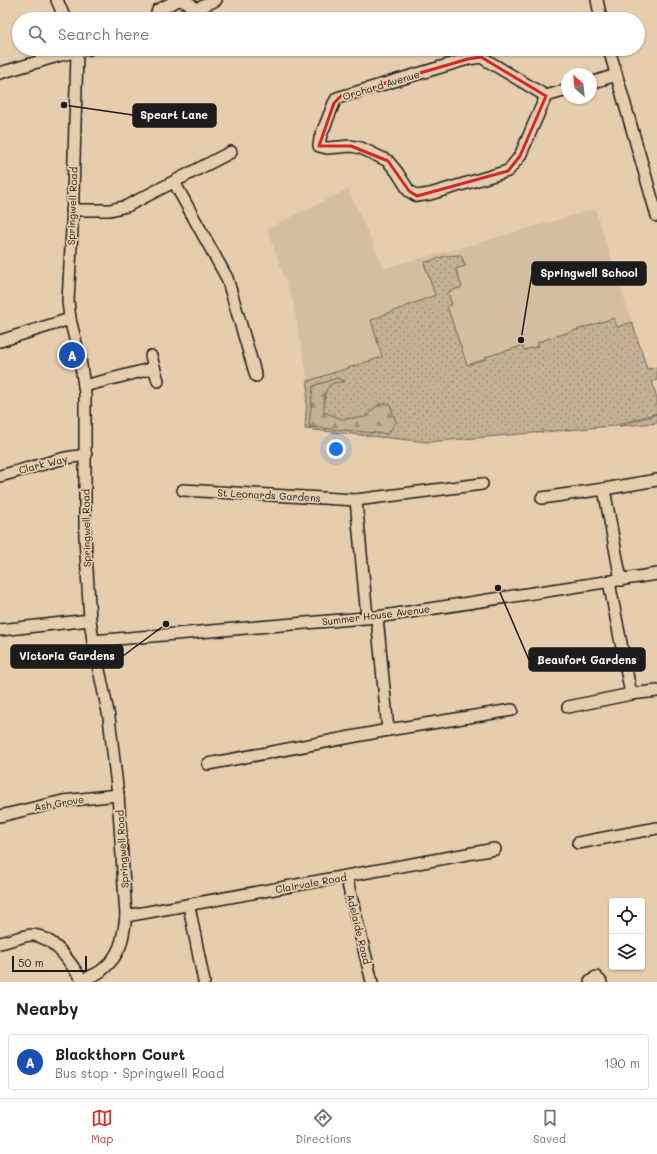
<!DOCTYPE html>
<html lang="en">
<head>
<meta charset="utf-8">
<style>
  :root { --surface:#fff; --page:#f2f2f2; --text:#202124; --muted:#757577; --line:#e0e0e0; --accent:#d93025 }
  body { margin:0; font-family:Mali,sans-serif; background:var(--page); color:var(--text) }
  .controls { position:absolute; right:12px; bottom:12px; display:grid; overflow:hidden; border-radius:4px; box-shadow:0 1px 3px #0004 }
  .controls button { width:36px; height:36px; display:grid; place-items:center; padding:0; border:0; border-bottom:1px solid var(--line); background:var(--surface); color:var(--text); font:20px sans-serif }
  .compass { position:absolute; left:561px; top:68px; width:36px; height:36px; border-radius:50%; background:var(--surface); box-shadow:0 1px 3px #0004; rotate:333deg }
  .scale { position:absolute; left:12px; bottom:10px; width:75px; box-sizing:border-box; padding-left:4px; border:2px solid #1c1c1c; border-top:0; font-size:11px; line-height:14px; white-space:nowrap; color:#1c1c1c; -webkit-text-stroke:3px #e5cdad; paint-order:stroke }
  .you { position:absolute; left:336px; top:449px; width:14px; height:14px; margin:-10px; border:3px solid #fff; border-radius:50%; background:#1a73e8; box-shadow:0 0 0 6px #1a73e833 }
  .badge { display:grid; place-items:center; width:26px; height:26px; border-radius:50%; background:var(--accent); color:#fff; font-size:13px; font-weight:700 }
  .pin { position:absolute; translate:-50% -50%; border:2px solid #fff; box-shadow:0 1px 4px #0006 }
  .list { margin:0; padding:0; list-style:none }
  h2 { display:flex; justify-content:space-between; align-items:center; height:52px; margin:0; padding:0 16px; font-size:17px }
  h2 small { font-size:13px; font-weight:400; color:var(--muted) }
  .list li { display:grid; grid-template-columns:26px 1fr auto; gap:12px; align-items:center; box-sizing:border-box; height:56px; margin:0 8px 8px; padding:0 8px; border:1px solid var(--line); border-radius:4px }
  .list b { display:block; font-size:15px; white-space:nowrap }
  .list p { margin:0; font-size:13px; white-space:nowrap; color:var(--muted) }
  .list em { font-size:13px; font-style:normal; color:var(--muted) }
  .icon { flex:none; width:22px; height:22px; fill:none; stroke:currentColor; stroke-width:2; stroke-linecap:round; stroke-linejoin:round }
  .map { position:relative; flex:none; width:657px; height:982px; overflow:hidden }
  .search { position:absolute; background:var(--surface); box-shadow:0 1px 3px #0004; left:12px; right:12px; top:12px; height:44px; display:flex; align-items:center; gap:10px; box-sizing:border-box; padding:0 14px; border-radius:22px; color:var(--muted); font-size:15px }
  .sheet { height:116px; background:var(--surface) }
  nav { display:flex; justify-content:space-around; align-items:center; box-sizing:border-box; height:56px; border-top:1px solid var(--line); background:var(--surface); font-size:11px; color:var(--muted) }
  nav a { display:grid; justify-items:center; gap:2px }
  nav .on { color:var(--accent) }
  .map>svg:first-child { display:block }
  .built { fill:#d4bea1 }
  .green { fill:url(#green-dots); stroke:#706658 }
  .forest { fill:url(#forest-firs); stroke:#706658 }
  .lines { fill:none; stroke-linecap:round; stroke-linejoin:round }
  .minor-casing { stroke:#1c1c1c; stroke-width:14 }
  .minor { stroke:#e5cdad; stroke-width:11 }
  .marked { fill:none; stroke:#d62828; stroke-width:3; stroke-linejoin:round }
  .labels { text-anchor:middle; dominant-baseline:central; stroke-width:3.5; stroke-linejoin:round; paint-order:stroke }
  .street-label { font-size:10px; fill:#1c1c1c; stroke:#e5cdad }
  .leader { fill:none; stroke:#1c1c1c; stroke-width:1.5 }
  .callout-dot { fill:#1c1c1c; stroke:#e5cdad; stroke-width:1.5 }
  .callout { fill:#1c1c1c; stroke:#1c1c1c; stroke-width:1.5 }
  .callout-label { font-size:11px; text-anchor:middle; font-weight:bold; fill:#fff }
</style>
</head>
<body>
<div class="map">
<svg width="657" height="982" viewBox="0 0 657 982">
  <defs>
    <pattern id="green-dots" width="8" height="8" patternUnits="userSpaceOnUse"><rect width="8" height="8" fill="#c4b195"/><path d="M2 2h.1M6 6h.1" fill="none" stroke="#9e8f79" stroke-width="1.8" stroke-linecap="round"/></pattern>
    <pattern id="forest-firs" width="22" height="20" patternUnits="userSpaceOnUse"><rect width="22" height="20" fill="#c4b195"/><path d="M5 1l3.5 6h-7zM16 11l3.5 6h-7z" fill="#9e8f79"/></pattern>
  </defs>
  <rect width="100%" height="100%" fill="#e5cdad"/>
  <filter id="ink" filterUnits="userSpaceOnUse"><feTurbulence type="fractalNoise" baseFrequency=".025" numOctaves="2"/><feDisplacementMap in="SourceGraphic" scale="8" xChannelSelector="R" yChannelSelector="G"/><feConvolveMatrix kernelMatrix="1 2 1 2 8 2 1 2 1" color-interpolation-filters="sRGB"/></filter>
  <g filter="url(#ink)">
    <path class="built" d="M348 189 384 268 464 247 595 209 647 369 657 367V380L652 382 657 398V413L613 426 305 429 308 380 292 298 267 229Z"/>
    <g class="green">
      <path d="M461 255 465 266 456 269 462 287 448 292 452 305 447 306 467 365 486 359 485 357 522 346 524 350 538 346V342L614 318 617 327 632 322 647 369 657 367V380L652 382 657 398V413L613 426 428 442 305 429 308 381 382 357 371 320 435 295 424 263 445 256Z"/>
      <path d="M657 414V423L619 426Z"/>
    </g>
    <path class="forest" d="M337 378 345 381C342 382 336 382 332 384 323 389 324 403 324 412L342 419 365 417 379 404H390L396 422 388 434 309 427 313 386Z"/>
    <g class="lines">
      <defs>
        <g id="minor">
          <path d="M57 0 65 19"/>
          <path d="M597 0 601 19"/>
          <path d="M155 19 158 10 178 0 189 3 197 10"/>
          <path d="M176 19 216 0"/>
          <path d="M75 49 77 53 72 229 68 301 70 319 80 359 85 393V537L90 620 93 641 109 717 118 795 126 916C123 939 121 955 102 970 97 975 88 977 82 980L81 982"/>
          <path d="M609 49 657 216"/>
          <path d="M0 73 61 55 90 49"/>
          <path d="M591 83 616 75"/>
          <path d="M546 96 520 156 508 171 430 194 417 196 409 191 397 172 388 161 361 148 351 146 327 148 319 146 320 138 334 103 337 98 468 59 481 57 546 96 567 90"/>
          <path d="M174 182 227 278 256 376"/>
          <path d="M72 210H110L127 206 231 152"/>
          <path d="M0 341 70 319"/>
          <path d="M151 356 158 381"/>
          <path d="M84 386 154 368"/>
          <path d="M0 476 65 458 86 455"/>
          <path d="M604 489 657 480"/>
          <path d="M183 490 356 500 367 617"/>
          <path d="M542 498 604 489 621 580"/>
          <path d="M356 500 482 484"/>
          <path d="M609 582 631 694 657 691"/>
          <path d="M0 630 90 620"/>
          <path d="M93 641 377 617 657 574"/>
          <path d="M568 707 631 694"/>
          <path d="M388 730 512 710"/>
          <path d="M208 764 388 730 377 617"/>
          <path d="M0 816 63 801 118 795"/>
          <path d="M578 843 657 828"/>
          <path d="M346 876 372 982"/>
          <path d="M189 906 204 982"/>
          <path d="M126 916 495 849"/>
          <path d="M0 943C7 942 27 934 33 935 55 937 71 964 82 980"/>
          <path d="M590 982 596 977 601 982"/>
        </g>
      </defs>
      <use href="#minor" class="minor-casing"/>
      <use href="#minor" class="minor"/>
    </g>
  </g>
  <path class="marked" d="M481 57 546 96 520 156 508 171 417 196 409 191 388 161 351 146H319L334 103 341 96 468 59Z"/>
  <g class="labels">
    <g class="street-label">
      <text transform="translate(381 85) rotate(-17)">Orchard Avenue</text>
      <text transform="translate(72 206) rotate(-88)">Springwell Road</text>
      <text transform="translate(43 464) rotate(-14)">Clark Way</text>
      <text transform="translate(269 495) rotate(3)">St Leonards Gardens</text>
      <text transform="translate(86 528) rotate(-91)">Springwell Road</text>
      <text transform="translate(376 615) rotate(-7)">Summer House Avenue</text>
      <text transform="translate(59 803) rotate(-10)">Ash Grove</text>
      <text transform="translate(122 849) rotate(-94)">Springwell Road</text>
      <text transform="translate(311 883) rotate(-10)">Clairvale Road</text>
      <text transform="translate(359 929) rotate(76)">Adelaide Road</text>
    </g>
  </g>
  <path class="leader" d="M64 105L133 115M521 340L532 273M166 624L123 656M498 588L529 660"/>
  <g class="callout-dot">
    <circle cx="64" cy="105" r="4"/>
    <circle cx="521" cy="340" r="4"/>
    <circle cx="166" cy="624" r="4"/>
    <circle cx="498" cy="588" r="4"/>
  </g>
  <g class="callout">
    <rect x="133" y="104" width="83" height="23" rx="4"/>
    <rect x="532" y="262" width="114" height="23" rx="4"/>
    <rect x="11" y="645" width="112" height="23" rx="4"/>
    <rect x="529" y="648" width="116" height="23" rx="4"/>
  </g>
  <g class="callout-label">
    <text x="174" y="119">Speart Lane</text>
    <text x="589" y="277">Springwell School</text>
    <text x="67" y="660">Victoria Gardens</text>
    <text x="587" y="664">Beaufort Gardens</text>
  </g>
</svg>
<div class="controls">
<button><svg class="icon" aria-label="locate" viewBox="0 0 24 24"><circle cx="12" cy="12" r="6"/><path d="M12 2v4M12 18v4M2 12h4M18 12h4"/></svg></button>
<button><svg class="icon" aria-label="layers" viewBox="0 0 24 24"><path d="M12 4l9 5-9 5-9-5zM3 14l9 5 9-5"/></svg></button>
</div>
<svg class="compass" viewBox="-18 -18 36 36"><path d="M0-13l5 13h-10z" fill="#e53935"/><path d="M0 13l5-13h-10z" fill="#757577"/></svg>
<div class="scale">50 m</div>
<div class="you"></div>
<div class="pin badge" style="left:72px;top:355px;background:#1a4fb4">A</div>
<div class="search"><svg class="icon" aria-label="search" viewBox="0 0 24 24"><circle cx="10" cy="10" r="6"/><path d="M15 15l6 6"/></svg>Search here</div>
</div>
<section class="sheet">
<h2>Nearby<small></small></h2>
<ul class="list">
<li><span class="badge" style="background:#1a4fb4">A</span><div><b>Blackthorn Court</b><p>Bus stop · Springwell Road</p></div><em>190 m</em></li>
</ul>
</section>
<nav>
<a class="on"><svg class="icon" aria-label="map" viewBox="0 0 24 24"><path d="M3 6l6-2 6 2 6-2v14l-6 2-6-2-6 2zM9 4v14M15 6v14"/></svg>Map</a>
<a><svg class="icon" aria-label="directions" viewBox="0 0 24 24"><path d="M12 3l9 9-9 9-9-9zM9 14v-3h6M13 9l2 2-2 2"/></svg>Directions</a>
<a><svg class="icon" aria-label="saved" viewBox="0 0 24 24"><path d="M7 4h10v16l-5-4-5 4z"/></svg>Saved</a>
</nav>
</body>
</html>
